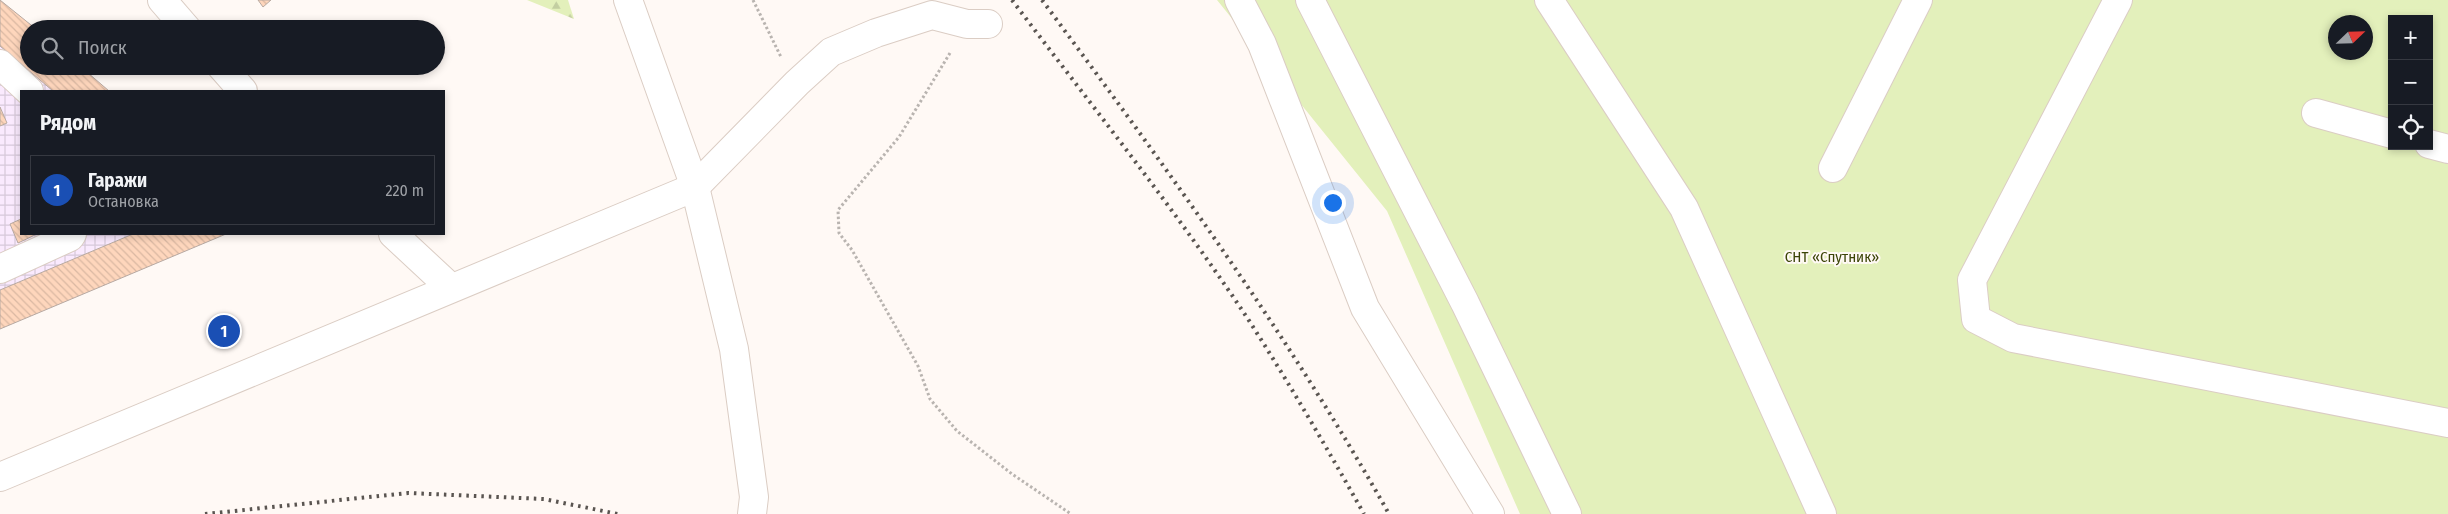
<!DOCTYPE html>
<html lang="ru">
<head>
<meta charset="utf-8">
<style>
  :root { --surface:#171b24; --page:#242831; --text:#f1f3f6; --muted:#9ea1a6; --line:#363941; --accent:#b646a2 }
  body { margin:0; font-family:"Fira Sans Condensed",sans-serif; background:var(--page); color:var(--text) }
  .controls { position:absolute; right:15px; top:15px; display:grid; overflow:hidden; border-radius:0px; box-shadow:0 2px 8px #0003 }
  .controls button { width:45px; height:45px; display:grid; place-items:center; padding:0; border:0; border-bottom:1px solid var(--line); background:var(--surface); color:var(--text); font:25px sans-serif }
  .compass { position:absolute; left:2328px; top:15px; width:45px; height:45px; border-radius:50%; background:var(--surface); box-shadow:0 2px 8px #0003; rotate:67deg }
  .you { position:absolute; left:1332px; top:202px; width:18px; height:18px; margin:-12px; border:4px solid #fff; border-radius:50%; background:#1a73e8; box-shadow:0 0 0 8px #1a73e833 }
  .badge { display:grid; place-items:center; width:32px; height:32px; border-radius:50%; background:var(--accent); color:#fff; font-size:16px; font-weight:700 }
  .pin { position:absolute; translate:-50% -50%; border:2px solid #fff; box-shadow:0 1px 5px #0006 }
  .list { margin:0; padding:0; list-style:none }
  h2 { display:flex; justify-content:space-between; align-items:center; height:65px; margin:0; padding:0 20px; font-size:21px }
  h2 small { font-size:16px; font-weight:400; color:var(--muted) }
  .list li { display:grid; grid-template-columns:32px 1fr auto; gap:15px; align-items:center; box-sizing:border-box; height:70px; margin:0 10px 10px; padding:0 10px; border:1px solid var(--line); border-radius:0px }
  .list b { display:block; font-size:19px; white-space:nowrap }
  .list p { margin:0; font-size:16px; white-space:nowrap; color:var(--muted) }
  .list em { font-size:16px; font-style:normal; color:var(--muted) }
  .icon { flex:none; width:28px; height:28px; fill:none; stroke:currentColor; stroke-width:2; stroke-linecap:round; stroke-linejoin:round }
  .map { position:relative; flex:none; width:2448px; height:514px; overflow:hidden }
  .search { position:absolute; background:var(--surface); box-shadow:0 2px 8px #0003; left:20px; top:20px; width:425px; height:55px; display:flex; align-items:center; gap:12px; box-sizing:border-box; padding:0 18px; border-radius:28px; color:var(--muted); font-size:19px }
  .panel { position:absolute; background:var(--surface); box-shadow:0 2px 8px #0003; left:20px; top:90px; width:425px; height:145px; border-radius:0px }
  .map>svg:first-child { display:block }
  .industrial { fill:url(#industrial-grid) }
  .forest { fill:url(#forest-firs) }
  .garden { fill:#e3f0bb; fill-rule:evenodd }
  .building { fill:url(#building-back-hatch); stroke:#b8aaa2 }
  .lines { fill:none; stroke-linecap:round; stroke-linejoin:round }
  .minor-casing { stroke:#dbcdc4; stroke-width:30 }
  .path { stroke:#b9b4b0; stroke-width:3; stroke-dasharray:2.5 2.5; stroke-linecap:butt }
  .minor { stroke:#fff; stroke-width:28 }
  .rail { stroke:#5a5551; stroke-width:4; stroke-dasharray:2.5 5; stroke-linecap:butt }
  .labels { text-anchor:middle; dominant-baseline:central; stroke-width:4; stroke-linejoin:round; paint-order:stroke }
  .park-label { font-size:15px; fill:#3c4508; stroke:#fff9f5 }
</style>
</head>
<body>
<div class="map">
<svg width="2448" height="514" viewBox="0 0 2448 514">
  <defs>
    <pattern id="industrial-grid" width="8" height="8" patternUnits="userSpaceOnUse" patternTransform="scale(1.25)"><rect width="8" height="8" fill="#faeafe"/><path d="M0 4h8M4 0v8" fill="none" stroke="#d7c9da"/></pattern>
    <pattern id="forest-firs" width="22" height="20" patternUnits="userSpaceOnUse" patternTransform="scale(1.25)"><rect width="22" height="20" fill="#e3f0bb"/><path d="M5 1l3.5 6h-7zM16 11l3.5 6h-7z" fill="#c3cea1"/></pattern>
    <pattern id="building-back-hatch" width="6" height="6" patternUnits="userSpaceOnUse" patternTransform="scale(1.25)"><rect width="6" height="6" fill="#fed6bc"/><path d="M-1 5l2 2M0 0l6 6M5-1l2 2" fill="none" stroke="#dab8a2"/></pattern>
  </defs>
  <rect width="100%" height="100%" fill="#fff9f5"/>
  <path class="industrial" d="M0 0 36 29H29V66H80L109 91H21V234H226L0 329Z"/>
  <path class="forest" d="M527 0H568L574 19Z"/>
  <path class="garden" d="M1217 0H2448V514H1520L1387 211ZM2392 19H2429V146H2392ZM2336 22H2366V52H2336Z"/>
  <g class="building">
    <path d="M0 0 36 29H29V66H80L109 91H53L0 46Z"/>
    <path d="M258 0H271L263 7Z"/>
    <path d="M0 107 7 123 0 126Z"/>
    <path d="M21 219V234H37L18 243 10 224Z"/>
    <path d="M133 234H226L0 329V290Z"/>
  </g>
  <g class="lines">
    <defs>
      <g id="minor">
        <path d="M162 0 187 29"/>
        <path d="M628 0 695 187 734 349 754 497 752 514"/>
        <path d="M1239 0 1262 44 1365 308 1490 514"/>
        <path d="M1310 0 1465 303 1567 514"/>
        <path d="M1549 0 1684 208 1822 514"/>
        <path d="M2118 0 1972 280 1976 319 2013 338 2448 423"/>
        <path d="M0 64 29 91"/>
        <path d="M221 66 243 91"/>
        <path d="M2316 113 2392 134"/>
        <path d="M2429 144 2448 149"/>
        <path d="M1833 168 1918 0"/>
        <path d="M393 234 451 288"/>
        <path d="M0 269 70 237 72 234"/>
        <path d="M0 477 695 187 797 83 831 52 876 33 932 15 967 24H988"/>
      </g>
    </defs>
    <use href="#minor" class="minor-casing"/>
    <g class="path">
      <path d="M753 0 781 57"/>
      <path d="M950 53 899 137 838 210 839 233 852 250 918 366 930 399 957 431 1012 474 1071 514"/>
    </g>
    <use href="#minor" class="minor"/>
    <g class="rail">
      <path d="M1012 0C1091 105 1175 209 1248 319 1289 383 1327 448 1364 514"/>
      <path d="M1042 0C1165 166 1288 334 1389 514"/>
      <path d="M205 514 408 493 544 499 618 514"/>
    </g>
  </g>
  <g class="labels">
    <g class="park-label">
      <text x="1832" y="257">СНТ «Спутник»</text>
    </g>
  </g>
</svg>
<div class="controls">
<button>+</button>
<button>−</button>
<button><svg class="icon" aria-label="locate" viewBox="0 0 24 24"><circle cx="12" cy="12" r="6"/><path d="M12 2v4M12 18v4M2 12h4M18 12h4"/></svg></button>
</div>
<svg class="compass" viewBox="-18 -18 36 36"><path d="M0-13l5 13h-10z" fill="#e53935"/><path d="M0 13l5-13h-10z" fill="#9ea1a6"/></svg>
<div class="you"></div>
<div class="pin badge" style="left:224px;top:331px;background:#1a4fb4">1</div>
<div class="search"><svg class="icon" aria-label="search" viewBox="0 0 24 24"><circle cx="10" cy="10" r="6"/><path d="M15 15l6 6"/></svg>Поиск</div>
<section class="panel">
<h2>Рядом<small></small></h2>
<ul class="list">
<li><span class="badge" style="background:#1a4fb4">1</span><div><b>Гаражи</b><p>Остановка</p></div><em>220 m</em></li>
</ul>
</section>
</div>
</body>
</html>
